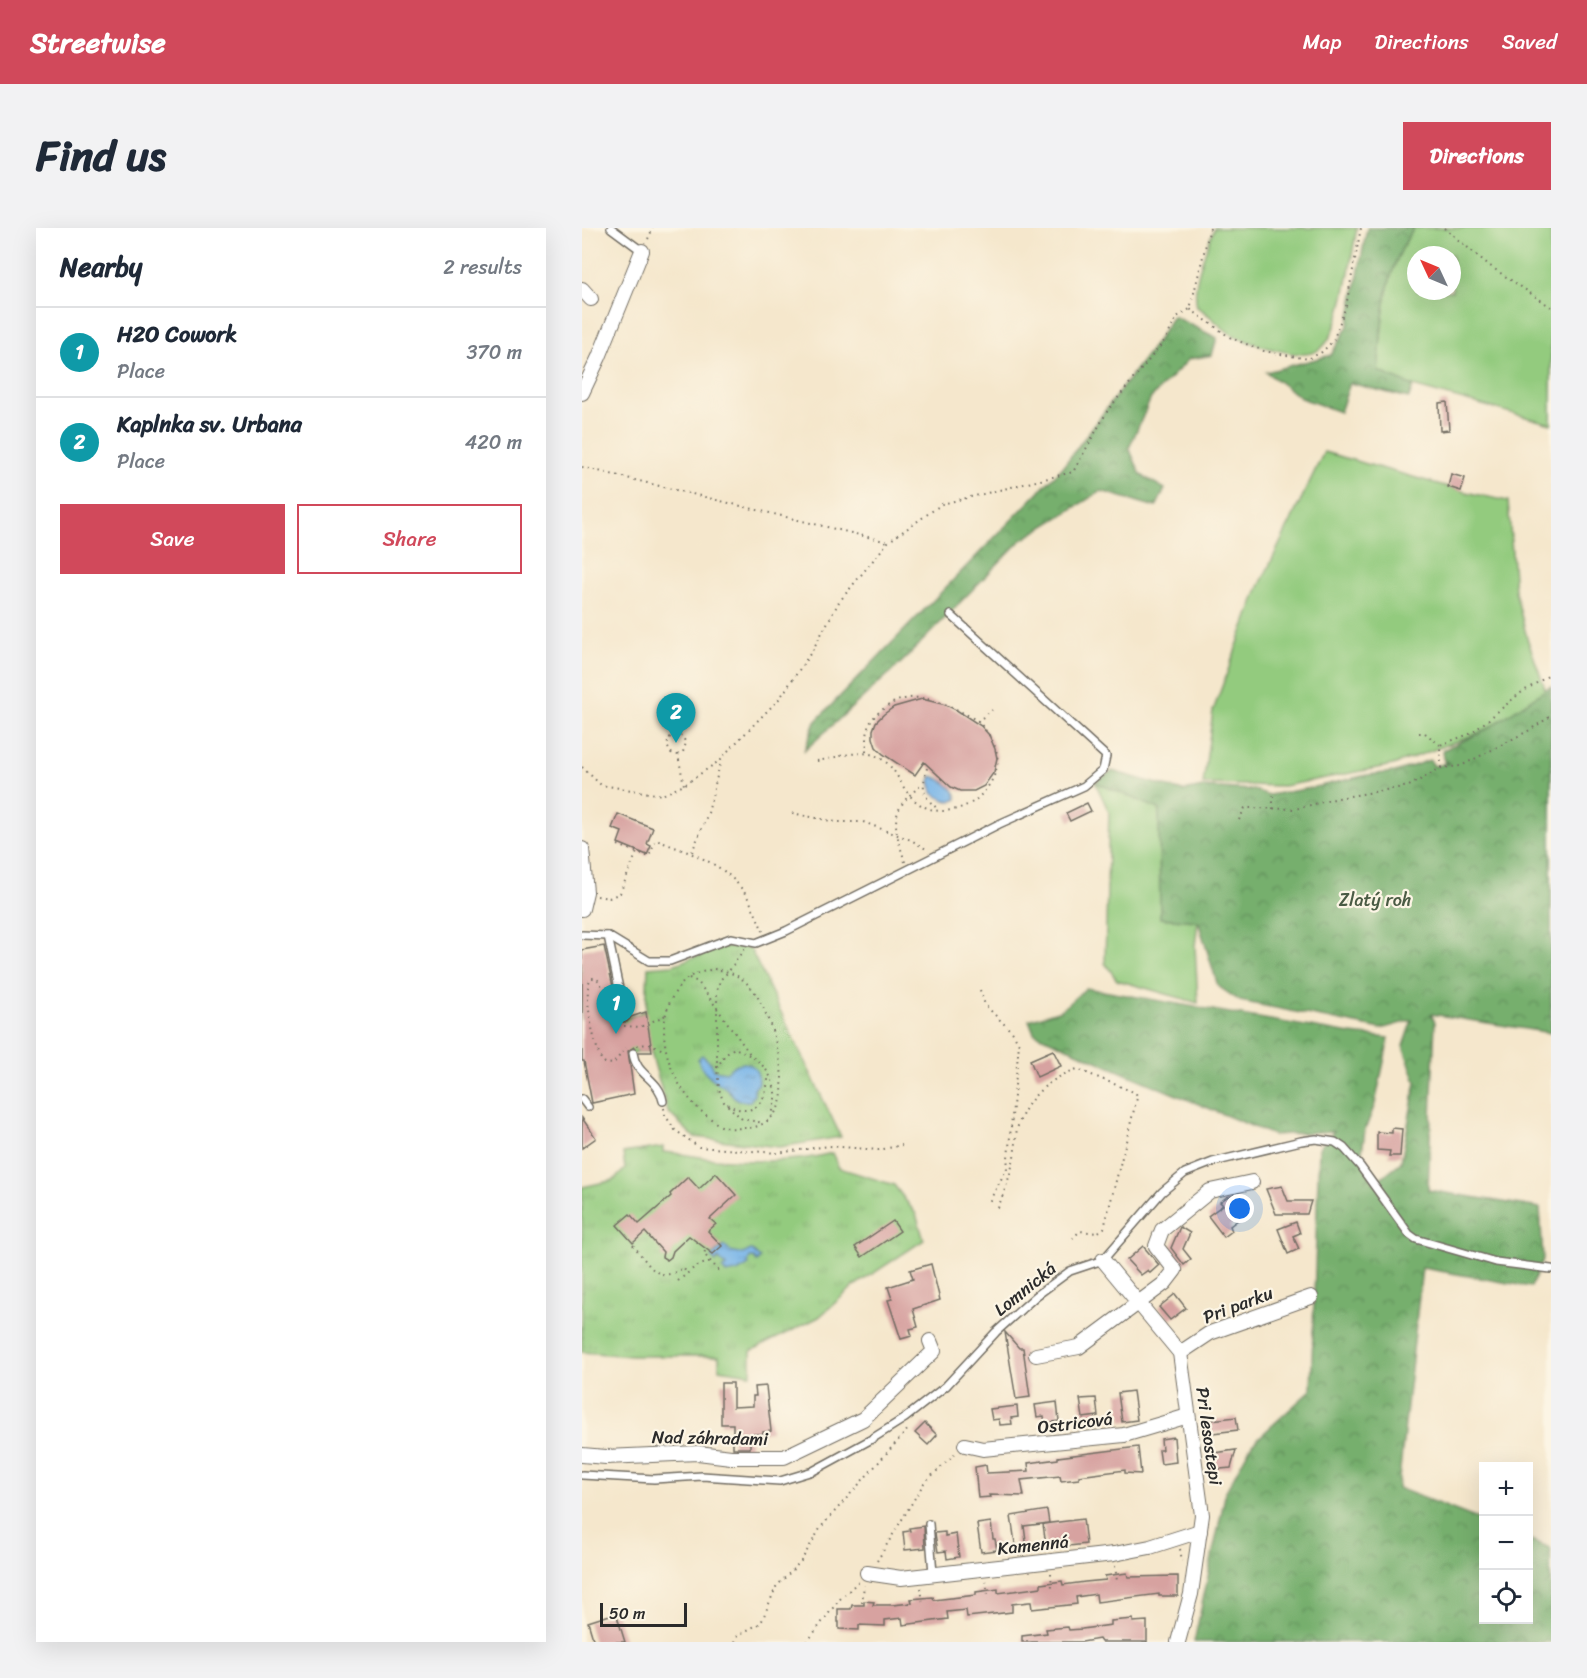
<!DOCTYPE html>
<html lang="en">
<head>
<meta charset="utf-8">
<style>
  :root { --surface:#fff; --page:#f2f2f3; --text:#1f2937; --muted:#747a83; --line:#e0e1e3; --accent:#d1495b }
  body { margin:0; font-family:Sriracha,sans-serif; background:var(--page); color:var(--text) }
  .controls { position:absolute; right:18px; bottom:18px; display:grid; overflow:hidden; border-radius:0px; box-shadow:0 6px 24px #0002 }
  .controls button { width:54px; height:54px; display:grid; place-items:center; padding:0; border:0; border-bottom:2px solid var(--line); background:var(--surface); color:var(--text); font:30px sans-serif }
  .compass { position:absolute; left:825px; top:18px; width:54px; height:54px; border-radius:50%; background:var(--surface); box-shadow:0 6px 24px #0002; rotate:314deg }
  .scale { position:absolute; left:18px; bottom:15px; width:87px; box-sizing:border-box; padding-left:6px; border:3px solid #2b2b2b; border-top:0; font-size:16px; line-height:21px; white-space:nowrap; color:#2b2b2b; -webkit-text-stroke:4px #fcf5e5; paint-order:stroke }
  .you { position:absolute; left:658px; top:981px; width:21px; height:21px; margin:-15px; border:4px solid #fff; border-radius:50%; background:#1a73e8; box-shadow:0 0 0 9px #1a73e833 }
  .badge { display:grid; place-items:center; width:39px; height:39px; border-radius:50%; background:var(--accent); color:#fff; font-size:20px; font-weight:700 }
  .pin { position:absolute; translate:-50% -50px; filter:drop-shadow(0 2px 3px #0008) }
  .pin::after { content:''; position:absolute; top:32px; width:21px; height:18px; background:inherit; clip-path:polygon(0 0,100% 0,50% 100%) }
  .list { margin:0; padding:0; list-style:none }
  h2 { display:flex; justify-content:space-between; align-items:center; height:78px; margin:0; padding:0 24px; font-size:26px }
  h2 small { font-size:20px; font-weight:400; color:var(--muted) }
  .list li { display:grid; grid-template-columns:39px 1fr auto; gap:18px; align-items:center; box-sizing:border-box; height:90px; padding:0 24px; border-top:2px solid var(--line) }
  .list b { display:block; font-size:22px; white-space:nowrap }
  .list p { margin:0; font-size:20px; white-space:nowrap; color:var(--muted) }
  .list em { font-size:20px; font-style:normal; color:var(--muted) }
  .actions { display:flex; gap:12px; padding:18px 24px }
  .actions a { flex:1; padding:14px 0; border:2px solid var(--accent); border-radius:0px; text-align:center; font-size:21px; color:var(--accent) }
  .actions .main { background:var(--accent); color:#fff }
  .icon { flex:none; width:33px; height:33px; fill:none; stroke:currentColor; stroke-width:2; stroke-linecap:round; stroke-linejoin:round }
  .map { position:relative; flex:none; width:969px; height:1414px; overflow:hidden; border-radius:0px }
  header { display:flex; align-items:center; gap:36px; box-sizing:border-box; height:84px; padding:0 30px; background:var(--accent); color:#fff }
  header strong { font-size:28px }
  nav { display:flex; gap:33px; margin-inline-start:auto; font-size:21px }
  .intro { display:flex; align-items:center; justify-content:space-between; box-sizing:border-box; height:144px; padding:0 36px }
  h1 { margin:0; font-size:42px }
  .button { padding:15px 27px; border-radius:0px; background:var(--accent); color:#fff; font-size:21px; font-weight:700 }
  main { display:flex; gap:36px; padding:0 36px }
  aside { flex:1; background:var(--surface); border-radius:0px; box-shadow:0 6px 24px #0002 }
  .map>svg:first-child { display:block }
  .green { fill:#93cb7e; stroke:#5f7b54; stroke-width:1.5; fill-rule:evenodd }
  .forest { fill:url(#forest-crowns); stroke:#506d4c; stroke-width:1.5 }
  .park { fill:url(#park-tufts); stroke:#5f7b54; stroke-width:1.5 }
  .water { fill:url(#water-ripples); stroke:#506f8a; stroke-width:1.5 }
  .building { fill:#d7a2a0 }
  .lines { fill:none; stroke-linecap:round; stroke-linejoin:round }
  .lane-casing { stroke:#726d63; stroke-width:10 }
  .street-casing { stroke:#726d63; stroke-width:16 }
  .path { stroke:#726d63; stroke-width:2; stroke-dasharray:1.5 4.5; stroke-linecap:butt }
  .lane { stroke:#fff; stroke-width:7 }
  .street { stroke:#fff; stroke-width:14 }
  .labels { text-anchor:middle; dominant-baseline:central; stroke-width:4.5; stroke-linejoin:round; paint-order:stroke }
  .park-label { font-size:18px; fill:#4a5b44; stroke:#fcf5e5 }
  .street-label { font-size:18px; fill:#2b2b2b; stroke:#fcf5e5 }
</style>
</head>
<body>
<header>
<strong>Streetwise</strong>
<nav><a>Map</a><a>Directions</a><a>Saved</a></nav>
</header>
<div class="intro"><h1>Find us</h1><a class="button">Directions</a></div>
<main>
<aside>
<h2>Nearby<small>2 results</small></h2>
<ul class="list">
<li><span class="badge" style="background:#0f9aa8">1</span><div><b>H2O Cowork</b><p>Place</p></div><em>370 m</em></li>
<li><span class="badge" style="background:#0f9aa8">2</span><div><b>Kaplnka sv. Urbana</b><p>Place</p></div><em>420 m</em></li>
</ul>
<div class="actions"><a class="main">Save</a><a>Share</a></div>
</aside>
<div class="map">
<svg width="969" height="1414" viewBox="0 0 969 1414">
  <defs>
    <pattern id="forest-crowns" width="20" height="18" patternUnits="userSpaceOnUse" patternTransform="scale(1.5)"><rect width="20" height="18" fill="#76af6d"/><path d="M2 6a3 3 0 1 1 6 0M12 15a3 3 0 1 1 6 0" fill="none" stroke="#618f5a"/></pattern>
    <pattern id="park-tufts" width="24" height="20" patternUnits="userSpaceOnUse" patternTransform="scale(1.5)"><rect width="24" height="20" fill="#93cb7e"/><path d="M3 7l-1-3M5 7V3M7 7l1-3M15 17l-1-3M17 17v-4M19 17l1-3" fill="none" stroke="#7fae6d"/></pattern>
    <pattern id="water-ripples" width="26" height="14" patternUnits="userSpaceOnUse" patternTransform="scale(1.5)"><rect width="26" height="14" fill="#75b3e8"/><path d="M2 4q2-2 4 0t4 0M15 11q2-2 4 0t4 0" fill="none" stroke="#6092bc"/></pattern>
  </defs>
  <rect width="100%" height="100%" fill="#fcf5e5"/>
  <filter id="ink" filterUnits="userSpaceOnUse"><feTurbulence type="fractalNoise" baseFrequency=".0167" numOctaves="2"/><feDisplacementMap in="SourceGraphic" scale="12" xChannelSelector="R" yChannelSelector="G"/><feConvolveMatrix kernelMatrix="1 2 1 2 8 2 1 2 1" color-interpolation-filters="sRGB"/></filter>
  <filter id="wash" filterUnits="userSpaceOnUse"><feTurbulence type="fractalNoise" baseFrequency=".008" numOctaves="4" result="noise"/><feDisplacementMap in="SourceGraphic" scale="24" xChannelSelector="R" yChannelSelector="G"/><feGaussianBlur stdDeviation="1.35" result="paint"/><feColorMatrix in="noise" values="0 0 0 0 0 0 0 0 0 0 0 0 0 0 0 0 0 1.4 0 .05"/><feComposite in="paint" operator="in"/></filter>
  <g filter="url(#wash)">
    <rect width="100%" height="100%" fill="#f5e7cc"/>
    <g class="green">
      <path d="M632 0H775C769 27 761 106 738 121 725 130 709 125 694 122 680 118 664 114 651 107 637 100 629 86 615 79 609 55 624 23 632 0Z"/>
      <path d="M832 0H969V196L831 158 796 144C801 89 800 47 832 0ZM834 27H870V63H834Z"/>
      <path d="M742 224 888 265 926 273 933 363 945 410 964 463 902 503 811 537 702 558 621 556 631 483 676 361Z"/>
      <path d="M513 554 577 580 578 690 616 693 613 718 616 775 535 752 523 735 527 584Z"/>
    </g>
    <g class="forest">
      <path d="M785 0H832C800 47 801 89 796 143L831 158 827 170 768 155 758 184 719 170 684 144 749 127 766 98Z"/>
      <path d="M591 88 635 110 630 127 607 131 569 170 547 220 559 247 583 261 574 279 519 263 438 313 320 434 222 523 233 494 480 240 575 113Z"/>
      <path d="M969 458V805L849 786 853 794 846 962 958 980 961 1031 949 1059 840 1040 816 1260 901 1293 902 1392H946L947 1311 968 1320 969 1414H612L644 1263 670 1216 729 1162 737 920 752 903 691 907 537 843 452 805 447 792 479 782 504 760 769 806 807 810 793 876 783 902 779 931 792 955 819 934 834 854 821 818 830 792 799 801 658 773 636 758 616 693 578 690 577 581 513 554 530 543 601 563 621 559 672 562 687 567 729 560 785 547 813 544 848 532 852 538 868 535 862 534 861 522 902 503Z"/>
    </g>
    <g class="park">
      <path d="M141 718 168 720 259 909 197 919 112 909 86 884 69 824H53L46 831 0 791V735L38 785 47 789 64 782 66 739 91 737Z"/>
      <path d="M81 919V924C98 925 115 929 132 931 170 934 213 935 250 925L257 940 312 957 334 986 342 1012 272 1058 237 1089 169 1123V1146L137 1141V1128H50L0 1124V959L32 952 43 941 41 925Z"/>
    </g>
    <g class="water">
      <path d="M350 548C359 550 375 562 375 571 367 576 358 570 351 565L348 553Z"/>
      <path d="M120 827 129 835 132 842 144 844C159 829 176 833 177 855L172 861V868L168 873C149 875 153 865 141 858 129 850 120 846 116 831Z"/>
      <path d="M142 1018 148 1023 161 1026 169 1022 178 1030 175 1034 172 1030H168L166 1034 167 1037 155 1044 144 1046 140 1041 144 1038 136 1030 134 1034 129 1029Z"/>
    </g>
    <g id="blocks">
      <g class="building">
        <path d="M865 174 867 202 858 203 857 175Z"/>
        <path d="M869 246 883 250 879 263 866 259Z"/>
        <path d="M340 471 364 477 376 483 399 498 407 507 413 521 415 530 412 544 402 558 392 563H378L369 559 342 534 333 547 301 526 294 519 291 510V502L294 494 302 486 312 479Z"/>
        <path d="M505 575 509 583 488 593 484 585Z"/>
        <path d="M36 586 71 600 65 616 69 618 65 627 36 615 40 604 30 600Z"/>
        <path d="M22 718 38 791 41 794H45L49 789 64 784 70 824H56L52 819 46 823 52 866 10 875 2 833H0V722Z"/>
        <path d="M471 822 479 838 455 849 448 832Z"/>
        <path d="M0 890 14 910 0 920Z"/>
        <path d="M810 900 820 901 818 928H807L808 923 795 922V904L810 905Z"/>
        <path d="M134 945 154 967 128 991 134 996 126 1003 140 1018 131 1026 107 1008 91 1023 89 1029 85 1032 80 1029 81 1024 63 1004 51 1015 35 997 48 986 57 996 89 968 88 966 106 949 117 961Z"/>
        <path d="M700 958 706 973H729L725 986H694L684 961Z"/>
        <path d="M652 967 665 985 648 998 650 1003 642 1009 626 988 641 977 638 974 645 969Z"/>
        <path d="M311 993 318 1003 280 1029 273 1019Z"/>
        <path d="M714 994 718 1005 711 1008 717 1021 706 1026 696 1001Z"/>
        <path d="M598 999 608 1005 601 1021 609 1031 602 1037 589 1020Z"/>
        <path d="M561 1018 577 1037 568 1045 566 1042 559 1047 545 1032Z"/>
        <path d="M349 1036 358 1072 331 1081 336 1099 328 1101 330 1108 319 1111 306 1072 310 1071 306 1059 331 1051 328 1042Z"/>
        <path d="M593 1066 604 1080 588 1092 577 1079Z"/>
        <path d="M423 1104 437 1120H441L448 1169 434 1171Z"/>
        <path d="M139 1155H151V1179L171 1178V1168H174L173 1159 184 1158 189 1203 181 1204V1206H168V1220H151V1196H139Z"/>
        <path d="M551 1163 555 1192 540 1194 536 1165Z"/>
        <path d="M514 1170 516 1188 501 1190 498 1171Z"/>
        <path d="M475 1174 477 1193 463 1195 462 1188 455 1189 453 1177Z"/>
        <path d="M435 1178 436 1189 429 1190 430 1196 418 1197 417 1191 410 1192 408 1181Z"/>
        <path d="M654 1189 656 1202 622 1206 621 1193Z"/>
        <path d="M343 1195 355 1207 346 1217 333 1205Z"/>
        <path d="M592 1209 594 1234 579 1236 577 1222H580L579 1211Z"/>
        <path d="M556 1219 559 1246 543 1245V1242L497 1248V1251L479 1253 478 1248 439 1252 442 1268 407 1267 408 1269 396 1270 393 1239 404 1237 405 1245 447 1243 446 1235 476 1231V1229Z"/>
        <path d="M654 1222 649 1240 627 1242 625 1226Z"/>
        <path d="M465 1282 467 1295 442 1298 445 1321 434 1322 429 1288Z"/>
        <path d="M501 1291 504 1316 487 1318 486 1315 464 1318 461 1296Z"/>
        <path d="M409 1294 411 1311H413L415 1322 399 1324 395 1296Z"/>
        <path d="M342 1298 343 1320 323 1322 321 1304 328 1303 327 1300Z"/>
        <path d="M363 1304V1308L374 1306 377 1329 365 1331 364 1323 356 1324 353 1305Z"/>
        <path d="M545 1345 546 1349 596 1348V1368H577V1366L515 1374 514 1366 494 1369 495 1376 450 1381 449 1374H447L430 1376V1384L385 1389 384 1382 365 1384 366 1391 321 1397 320 1390 303 1392V1398L277 1397V1402L257 1401V1394H256V1381H269L270 1377H282V1373L292 1374 291 1377H310L330 1375 329 1371 351 1369 352 1372 394 1367V1364L416 1361V1365L446 1361 459 1359V1356L480 1353 481 1357 503 1354 524 1352 523 1348Z"/>
        <path d="M34 1385 43 1414H12L6 1394Z"/>
        <path d="M551 1391V1394L565 1393V1414H519L517 1411 500 1414H440V1408L465 1405 464 1401 486 1399 487 1402 500 1401 529 1397V1393Z"/>
      </g>
    </g>
  </g>
  <g filter="url(#ink)">
    <use href="#blocks" fill-opacity="0" stroke="#726d63" stroke-width="1.5"/>
    <g class="lines">
      <defs>
        <g id="lane">
          <path d="M29 0 60 23"/>
          <path d="M0 707 26 708 67 733H88L149 710 174 715 204 703 417 596 502 558 521 542 524 528 369 387"/>
          <path d="M26 708 43 789"/>
          <path d="M51 825C54 848 77 850 81 873"/>
          <path d="M0 871 6 879"/>
          <path d="M0 1247 72 1251 120 1248 198 1253 231 1243 288 1212 323 1190 364 1158 414 1104 454 1068 488 1043 521 1032 580 964 603 945 631 934 719 913 734 911 753 914 762 920 778 938 827 1006 834 1011 914 1034 969 1041"/>
          <path d="M347 1296 351 1345"/>
        </g>
        <g id="street">
          <path d="M0 61 9 71"/>
          <path d="M0 165 17 129 60 23"/>
          <path d="M0 621 4 664 0 681"/>
          <path d="M521 1032 598 1125 620 1287 609 1366 596 1414"/>
          <path d="M598 1125 628 1105 729 1069"/>
          <path d="M454 1127 497 1119 583 1055 593 1042 574 1018 580 1002 628 963 670 954"/>
          <path d="M383 1217 401 1221 542 1207 606 1188"/>
          <path d="M0 1227 24 1229 116 1225 149 1229H202L281 1191 352 1123 348 1113"/>
          <path d="M285 1345 319 1350 532 1326 568 1319 618 1303"/>
        </g>
      </defs>
      <use href="#lane" class="lane-casing"/>
      <use href="#street" class="street-casing"/>
      <g class="path">
        <path d="M628 0 608 81 649 110 682 123 726 131 740 124 751 113 764 78 779 0"/>
        <path d="M862 0 908 38 969 79"/>
        <path d="M66 11 71 0"/>
        <path d="M0 239 306 314"/>
        <path d="M837 505H843L858 517"/>
        <path d="M284 524C285 516 285 508 286 500 289 491 296 484 304 479 334 458 368 477 396 493"/>
        <path d="M96 527 101 524 104 515 100 508 94 506 87 510 85 518 89 525 96 527 102 557"/>
        <path d="M235 533C254 530 281 519 298 530 310 537 315 548 321 558 337 585 363 589 389 575 401 568 413 551 415 538 418 520 407 506 396 493L410 482"/>
        <path d="M0 539 19 557 80 567 102 557 137 533"/>
        <path d="M345 540C340 561 339 567 356 581"/>
        <path d="M859 540 858 517 890 505 937 466 969 446"/>
        <path d="M691 581V566"/>
        <path d="M210 585 254 594H281L329 612 344 621"/>
        <path d="M657 592 663 580 713 581 756 570 827 558 859 540 879 538 946 503 969 488"/>
        <path d="M36 617 67 629 74 612C107 625 140 633 162 664 170 675 175 690 181 703"/>
        <path d="M110 624 126 585 139 532 143 526 198 470 230 423 257 374 306 314 360 276 491 244 526 182 584 111 595 89 608 81"/>
        <path d="M323 634C311 596 306 582 341 556"/>
        <path d="M15 668 27 670 38 665 55 624"/>
        <path d="M162 721 147 743 138 752 135 765V840L137 861 141 873 160 891 182 895"/>
        <path d="M132 741C148 743 161 749 171 762 188 784 207 849 198 875 193 890 180 900 164 900 157 900 148 901 141 899 133 895 126 888 119 883 83 851 64 785 106 750 113 745 124 743 132 741Z"/>
        <path d="M107 750 116 754 168 826"/>
        <path d="M398 762 403 777 431 805 437 816 425 940 406 976"/>
        <path d="M33 791 18 754 14 750H9C0 762 12 816 19 831L23 835 31 836 44 820"/>
        <path d="M42 798 58 799 84 787"/>
        <path d="M55 817 69 816 83 823"/>
        <path d="M135 840 142 828 152 820C172 827 190 841 193 864 194 871 191 881 190 888"/>
        <path d="M145 876C170 891 184 876 186 851"/>
        <path d="M82 880 83 887 93 902 117 919 195 925 247 918 297 922 320 917"/>
        <path d="M416 980C423 961 431 942 433 921 435 914 433 905 436 898 445 869 467 851 495 841L554 865 555 870 522 1000 515 1005 498 1003 491 1010"/>
        <path d="M51 1017C68 1037 74 1057 101 1040L105 1045"/>
        <path d="M123 1023 122 1026 139 1045"/>
        <path d="M96 1053 113 1039 129 1033"/>
        <path d="M598 1321 600 1333"/>
        <path d="M295 1333 342 1255 374 1225"/>
        <path d="M533 1338 535 1353"/>
        <path d="M469 1345 470 1360"/>
        <path d="M404 1353 406 1368"/>
        <path d="M339 1360 341 1375"/>
        <path d="M280 1375 282 1357"/>
        <path d="M153 1414 156 1407 179 1395 194 1359 219 1333 239 1299 328 1199"/>
        <path d="M225 1414 257 1372 277 1353"/>
      </g>
      <use href="#lane" class="lane"/>
      <use href="#street" class="street"/>
    </g>
  </g>
  <g class="labels">
    <g class="park-label">
      <text x="793" y="672">Zlatý roh</text>
    </g>
    <g class="street-label">
      <text transform="translate(443 1061) rotate(-39)">Lomnická</text>
      <text transform="translate(656 1077) rotate(-21)">Pri parku</text>
      <text transform="translate(493 1195) rotate(-7)">Ostricová</text>
      <text transform="translate(627 1208) rotate(82)">Pri lesostepi</text>
      <text transform="translate(128 1210) rotate(1)">Nad záhradami</text>
      <text transform="translate(451 1317) rotate(-6)">Kamenná</text>
    </g>
  </g>
</svg>
<div class="controls">
<button>+</button>
<button>−</button>
<button><svg class="icon" aria-label="locate" viewBox="0 0 24 24"><circle cx="12" cy="12" r="6"/><path d="M12 2v4M12 18v4M2 12h4M18 12h4"/></svg></button>
</div>
<svg class="compass" viewBox="-18 -18 36 36"><path d="M0-13l5 13h-10z" fill="#e53935"/><path d="M0 13l5-13h-10z" fill="#747a83"/></svg>
<div class="scale">50 m</div>
<div class="you"></div>
<div class="pin badge" style="left:34px;top:806px;background:#0f9aa8">1</div>
<div class="pin badge" style="left:94px;top:515px;background:#0f9aa8">2</div>
</div>
</main>
</body>
</html>
